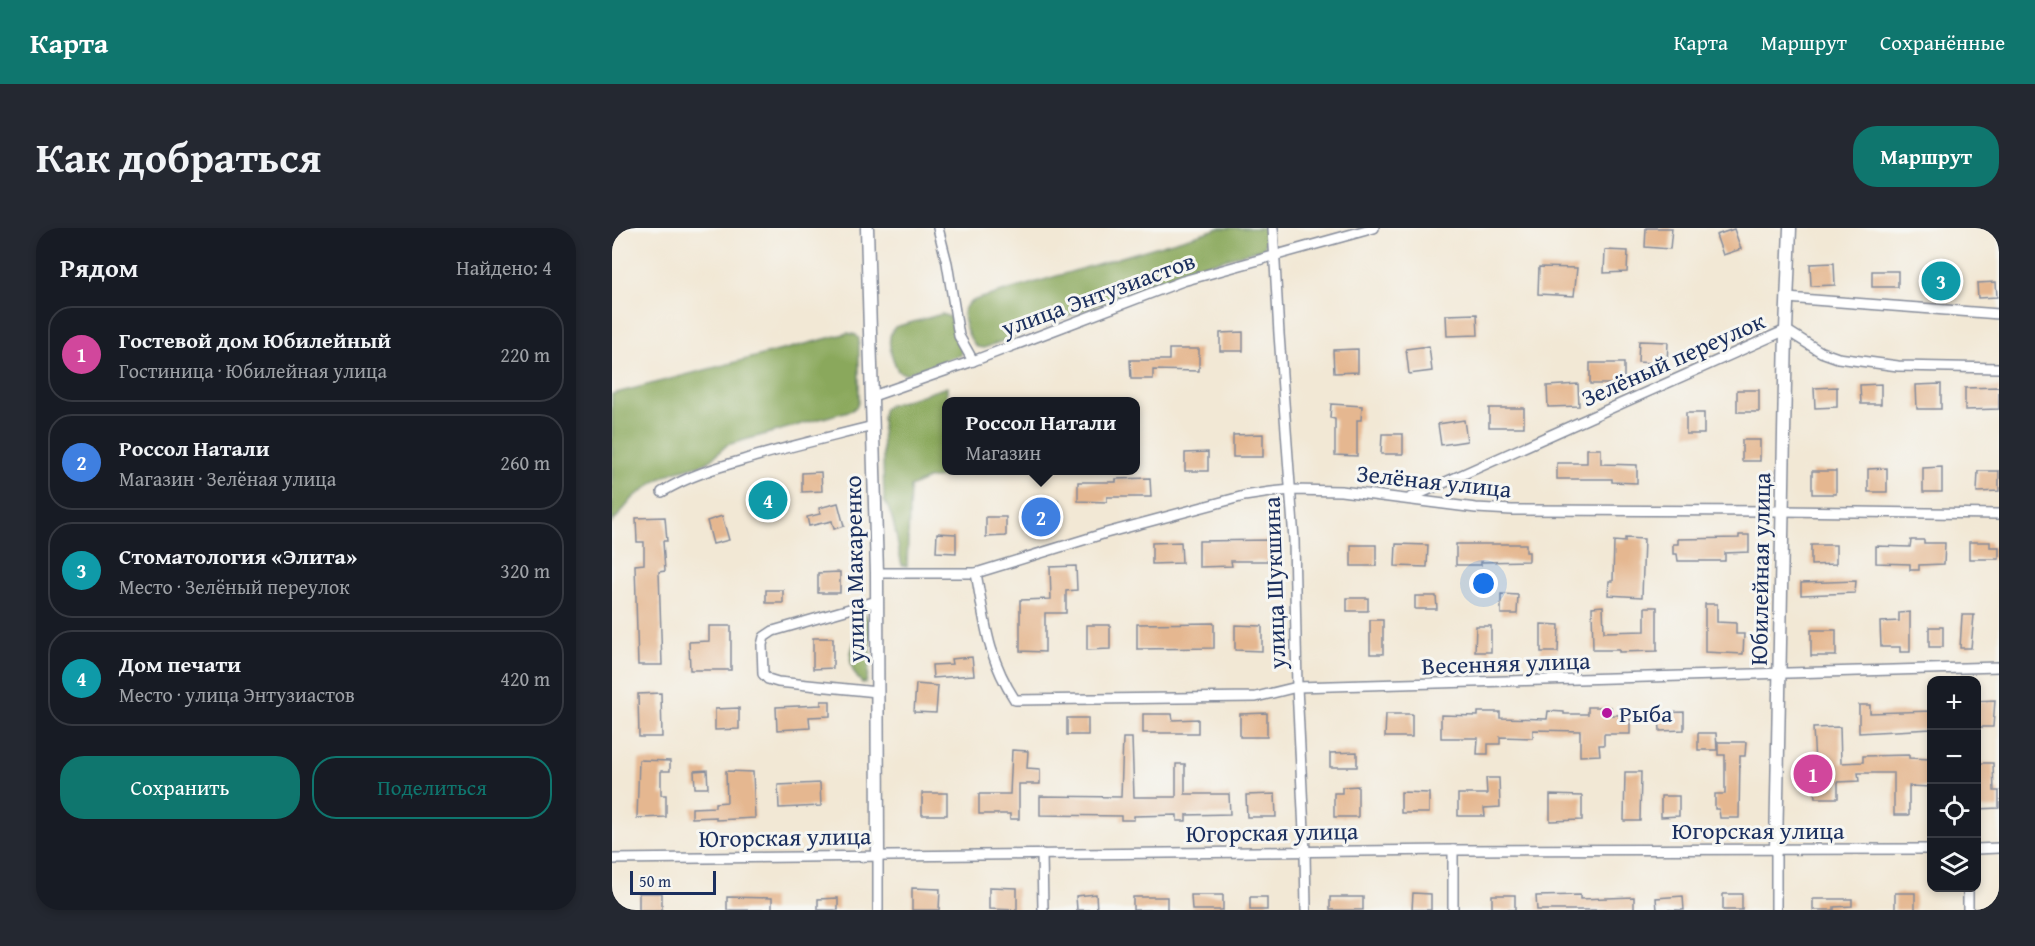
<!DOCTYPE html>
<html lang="ru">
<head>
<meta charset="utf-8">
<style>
  :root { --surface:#171b24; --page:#242831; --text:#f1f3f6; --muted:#9ea1a6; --line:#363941; --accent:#0f766e }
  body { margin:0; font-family:"Gentium Book Plus",serif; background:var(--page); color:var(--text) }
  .controls { position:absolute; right:18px; bottom:18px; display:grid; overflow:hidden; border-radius:12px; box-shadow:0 3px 9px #0003 }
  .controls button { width:54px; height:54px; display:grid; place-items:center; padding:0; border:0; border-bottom:2px solid var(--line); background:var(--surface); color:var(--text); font:30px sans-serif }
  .scale { position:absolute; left:18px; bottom:15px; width:86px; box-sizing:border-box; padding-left:6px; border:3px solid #1b2f5e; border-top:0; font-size:16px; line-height:21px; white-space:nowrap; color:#1b2f5e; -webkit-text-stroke:4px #f6f6f2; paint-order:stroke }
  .you { position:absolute; left:872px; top:356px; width:21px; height:21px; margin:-15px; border:4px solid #fff; border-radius:50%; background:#1a73e8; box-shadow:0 0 0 9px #1a73e833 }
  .badge { display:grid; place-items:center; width:39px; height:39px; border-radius:50%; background:var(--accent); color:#fff; font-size:20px; font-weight:700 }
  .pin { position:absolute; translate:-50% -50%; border:3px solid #fff; box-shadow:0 2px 6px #0006 }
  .popup { position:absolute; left:330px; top:169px; width:198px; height:78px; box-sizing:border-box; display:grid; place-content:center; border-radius:12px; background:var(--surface); filter:drop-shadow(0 2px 4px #0005); font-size:20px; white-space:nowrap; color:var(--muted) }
  .popup b { font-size:22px; color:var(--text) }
  .popup::after { content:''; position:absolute; left:50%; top:100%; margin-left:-12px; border:12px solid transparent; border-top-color:var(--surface) }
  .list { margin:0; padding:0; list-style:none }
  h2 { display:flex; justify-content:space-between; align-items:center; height:78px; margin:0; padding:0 24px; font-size:26px }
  h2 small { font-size:20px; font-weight:400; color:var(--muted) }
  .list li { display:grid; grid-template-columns:39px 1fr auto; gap:18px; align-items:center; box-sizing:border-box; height:96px; margin:0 12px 12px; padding:0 12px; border:2px solid var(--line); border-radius:24px }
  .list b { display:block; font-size:22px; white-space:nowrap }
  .list p { margin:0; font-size:20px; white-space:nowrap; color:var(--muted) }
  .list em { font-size:20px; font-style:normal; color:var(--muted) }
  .actions { display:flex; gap:12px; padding:18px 24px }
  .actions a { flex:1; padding:14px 0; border:2px solid var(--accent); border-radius:24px; text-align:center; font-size:21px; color:var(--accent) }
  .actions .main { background:var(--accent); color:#fff }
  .icon { flex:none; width:33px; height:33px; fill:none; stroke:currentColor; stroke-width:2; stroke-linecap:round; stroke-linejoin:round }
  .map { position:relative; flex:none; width:1387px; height:682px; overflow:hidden; border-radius:24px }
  header { display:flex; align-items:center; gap:36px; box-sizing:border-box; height:84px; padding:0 30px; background:var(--accent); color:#fff }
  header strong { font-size:28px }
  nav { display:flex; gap:33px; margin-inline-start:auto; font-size:21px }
  .intro { display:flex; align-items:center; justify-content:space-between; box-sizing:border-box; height:144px; padding:0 36px }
  h1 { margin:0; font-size:42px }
  .button { padding:15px 27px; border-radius:24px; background:var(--accent); color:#fff; font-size:21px; font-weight:700 }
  main { display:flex; gap:36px; padding:0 36px }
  aside { flex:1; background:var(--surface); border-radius:24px; box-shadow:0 3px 9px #0003 }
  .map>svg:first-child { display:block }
  .forest { fill:#8aa85b; stroke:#526c5c; stroke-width:1.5 }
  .building { fill:#e5b790 }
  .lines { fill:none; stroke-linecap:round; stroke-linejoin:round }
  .minor-casing { stroke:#868c9a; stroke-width:12 }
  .tertiary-casing { stroke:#868c9a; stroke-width:15 }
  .minor { stroke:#fff; stroke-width:9 }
  .tertiary { stroke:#fff; stroke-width:12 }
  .poi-dot { fill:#b5179e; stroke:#f6f6f2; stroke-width:2 }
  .labels { text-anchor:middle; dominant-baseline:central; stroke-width:6; stroke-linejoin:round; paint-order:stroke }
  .street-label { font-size:24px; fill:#1b2f5e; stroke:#f6f6f2 }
  .poi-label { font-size:24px; fill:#1b2f5e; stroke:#f6f6f2; text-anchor:start }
</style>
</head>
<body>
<header>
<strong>Карта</strong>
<nav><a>Карта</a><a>Маршрут</a><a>Сохранённые</a></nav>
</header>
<div class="intro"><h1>Как добраться</h1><a class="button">Маршрут</a></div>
<main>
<aside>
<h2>Рядом<small>Найдено: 4</small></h2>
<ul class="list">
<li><span class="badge" style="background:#d1479c">1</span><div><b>Гостевой дом Юбилейный</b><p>Гостиница · Юбилейная улица</p></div><em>220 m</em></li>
<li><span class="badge" style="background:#3f7fe0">2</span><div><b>Россол Натали</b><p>Магазин · Зелёная улица</p></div><em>260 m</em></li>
<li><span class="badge" style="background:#0f9aa8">3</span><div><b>Стоматология «Элита»</b><p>Место · Зелёный переулок</p></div><em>320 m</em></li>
<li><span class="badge" style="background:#0f9aa8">4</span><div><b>Дом печати</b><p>Место · улица Энтузиастов</p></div><em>420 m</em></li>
</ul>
<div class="actions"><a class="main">Сохранить</a><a>Поделиться</a></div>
</aside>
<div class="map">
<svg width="1387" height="682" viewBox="0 0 1387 682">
  <rect width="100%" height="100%" fill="#f6f6f2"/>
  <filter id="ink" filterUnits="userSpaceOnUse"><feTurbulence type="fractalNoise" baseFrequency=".0167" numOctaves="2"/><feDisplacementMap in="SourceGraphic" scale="12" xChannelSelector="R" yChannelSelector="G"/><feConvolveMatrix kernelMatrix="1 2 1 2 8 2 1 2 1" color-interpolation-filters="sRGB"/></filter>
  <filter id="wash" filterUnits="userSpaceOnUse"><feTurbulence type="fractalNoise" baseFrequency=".008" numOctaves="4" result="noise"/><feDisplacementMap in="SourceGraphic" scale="24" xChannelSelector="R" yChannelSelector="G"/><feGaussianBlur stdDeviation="1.35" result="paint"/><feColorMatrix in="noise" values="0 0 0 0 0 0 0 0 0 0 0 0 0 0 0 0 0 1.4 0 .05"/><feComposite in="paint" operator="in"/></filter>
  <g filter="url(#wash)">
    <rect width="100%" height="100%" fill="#f2e8d5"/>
    <g class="forest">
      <path d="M608 0H653L654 12 652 20 589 38 372 120 365 119C357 111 344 85 357 75 363 71 373 69 380 67Z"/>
      <path d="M330 86 338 89 344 110 350 122 349 127 293 146 286 143C280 130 272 110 283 99Z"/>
      <path d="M236 105 244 107 247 111V172L245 178 240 182 115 217 95 235 62 244 46 252 22 269 0 295V166Z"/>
      <path d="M335 159 334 242 338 243V246L336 248 315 251 298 259 295 338H293L290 337C285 319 283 287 272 273L270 190 271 182 275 178Z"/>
      <path d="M253 386C262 398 258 440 254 455H250C226 431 246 413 251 387Z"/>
    </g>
    <g id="blocks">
      <g class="building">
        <path d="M1034 0H1060L1058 21 1033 19Z"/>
        <path d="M1122 1 1129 21 1111 27 1104 7Z"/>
        <path d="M993 22 1016 23 1015 44 992 45Z"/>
        <path d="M1222 35 1223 57 1199 58 1198 36Z"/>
        <path d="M927 39 965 40 962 68 926 66Z"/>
        <path d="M1322 39H1341V61H1317V46H1321Z"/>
        <rect x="1260" y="43" width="26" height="16"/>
        <path d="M1384 54 1385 69 1366 70 1365 55Z"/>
        <path d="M865 86 866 107 835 108 834 87Z"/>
        <path d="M631 104V123H608V105Z"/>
        <path d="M1027 113 1056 114 1055 136 1026 134Z"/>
        <path d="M817 118 820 143 797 146 794 121Z"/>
        <path d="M557 121H587V143L541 142V151H519L518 132H557Z"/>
        <path d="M746 121V144L722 145 721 122Z"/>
        <rect x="978" y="135" width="34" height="21"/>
        <path d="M966 156 967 178 936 179 935 158Z"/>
        <path d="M1269 156V176H1249L1248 157Z"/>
        <path d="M1329 156V181H1305L1304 157Z"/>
        <path d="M1225 159V179L1203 180 1202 160Z"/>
        <path d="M1387 159V181L1353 182V160Z"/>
        <rect x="1125" y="162" width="22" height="22"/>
        <path d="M719 176 750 178 749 192H745V228L723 227V191L718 190Z"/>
        <rect x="877" y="180" width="35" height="19"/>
        <rect x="1074" y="185" width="18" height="21"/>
        <path d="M852 192 855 213 829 217 826 196Z"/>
        <path d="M651 206V229H621V207Z"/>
        <path d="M770 206H791V226H769Z"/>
        <rect x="1130" y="212" width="18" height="21"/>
        <path d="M975 221H989V236L1025 237V255L1000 254V251H945V235H975Z"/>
        <path d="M596 224V243H573V225Z"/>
        <path d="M1330 239V264H1311V240Z"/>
        <path d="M1275 240V264H1256V241Z"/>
        <rect x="1200" y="243" width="24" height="23"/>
        <path d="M1366 243H1387V263L1365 264Z"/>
        <path d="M209 244 210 263 190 264V245Z"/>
        <path d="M538 250 539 269H495V274L466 273V254H504V251Z"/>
        <path d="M145 261 169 262 168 284 144 282Z"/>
        <path d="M426 272H446L445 291H426Z"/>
        <path d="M226 275 232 298 222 301 220 293 197 298 195 289 208 286 207 280Z"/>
        <path d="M110 288 117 312 101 316 95 293Z"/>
        <path d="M53 289 55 313H51L53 343 47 344 50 437H26L23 337 32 336V314H25L24 290Z"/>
        <path d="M374 289H394V308L374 309Z"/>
        <path d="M325 305 344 306V325L324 324Z"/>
        <path d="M1127 307H1137V324L1113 325V333H1066L1065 326H1061V316H1066V311L1127 310Z"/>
        <path d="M1013 310 1032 311 1030 369 996 367 997 353H1001L1002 313 1013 314Z"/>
        <path d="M657 312V333H619L620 338 587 339V313Z"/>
        <path d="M1299 312H1312V315H1333L1332 336 1307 337V342H1298V336L1264 335V318L1298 319Z"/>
        <path d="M569 314 570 335 540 336V315Z"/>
        <path d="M1357 314H1378V319H1387V331H1357Z"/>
        <path d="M784 316 816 317 815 339 783 338Z"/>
        <path d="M844 316H914V324H917V333L869 334V337H844Z"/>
        <rect x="739" y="317" width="25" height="21"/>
        <path d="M1199 317H1224V336L1199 337Z"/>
        <path d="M464 338 465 362 454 363V385H433V424L408 423V372L439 371 438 339Z"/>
        <path d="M228 344V365H206V345Z"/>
        <path d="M1244 353 1243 365 1189 367V355Z"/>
        <rect x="154" y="362" width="17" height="13"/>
        <path d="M889 366 906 367 905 386H889Z"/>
        <path d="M803 368H824L825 381H803Z"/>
        <rect x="735" y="370" width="21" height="13"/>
        <path d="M1093 376H1105V394L1124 395V406H1132L1131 426 1093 424Z"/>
        <path d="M991 378 992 404 1033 403V379H1045V423L1007 424V422H981L980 379Z"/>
        <path d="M1298 384V424H1288V419H1269L1268 394 1287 393V385Z"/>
        <path d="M1350 387H1362L1359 420H1348Z"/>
        <rect x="758" y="392" width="13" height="34"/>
        <path d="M602 395V420L525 421V396Z"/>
        <path d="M929 396 947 397 946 424H929Z"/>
        <path d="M475 397H498V421L475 422Z"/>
        <path d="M623 397 650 398V423L623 422Z"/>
        <path d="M97 398H119V442H78L77 414 97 413Z"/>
        <path d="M864 398H879V424H863Z"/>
        <rect x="1317" y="399" width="14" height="20"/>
        <rect x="1199" y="402" width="25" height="26"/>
        <path d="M201 410H221V440L201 441Z"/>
        <path d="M360 429 362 447 321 450 320 437 340 436 339 431Z"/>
        <path d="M304 456 326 458 324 485 302 484Z"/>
        <path d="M49 465 50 509H27L26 466Z"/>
        <path d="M1383 472 1381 499H1365V473Z"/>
        <path d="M209 473H218V488L197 489 198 500 165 502 164 479 209 477Z"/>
        <path d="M1247 477H1258V485L1320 483V501L1247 505Z"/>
        <path d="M976 479H999V487H1018V506H992V517H987L988 527 968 528V503L921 502V510L888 509V516H876V526H865L866 510H829V487L866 488V484H888V490L935 491 936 483 952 484V486H976Z"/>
        <path d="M127 480V501L103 502V481Z"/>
        <path d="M1072 484V502L1048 503 1047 485Z"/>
        <path d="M655 485V509H628V486Z"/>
        <path d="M531 486H560L561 492 586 491V505H531Z"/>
        <path d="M774 486H800V509H773Z"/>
        <rect x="455" y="490" width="21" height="17"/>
        <path d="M1228 499 1229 535 1251 534V528L1297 527V530L1320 531V559L1297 558V587H1282V545H1246L1247 553 1226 554V570H1203L1202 554H1196V535H1203L1201 500Z"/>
        <path d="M1086 505H1104L1105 522H1086Z"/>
        <path d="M511 510H520L522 569H564V536H573V566H617L618 586 574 587V593H565V587L522 588V592H509V588L428 587V568L509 569Z"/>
        <path d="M1106 514H1134L1133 528H1128L1127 590H1108L1107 581H1103V566H1113V527H1106Z"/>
        <path d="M400 522 416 523 415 540 428 541V556H407V591H398V586H367V566H398Z"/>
        <path d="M745 524V539H718V525Z"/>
        <path d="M27 532 58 533V543H49V567H54V589L25 590Z"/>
        <path d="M1365 535H1381L1382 563H1387V580L1365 581Z"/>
        <path d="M95 542 96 560H83L82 543Z"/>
        <path d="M114 543 141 544 143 590 104 592V589L80 590V580L103 579V575L115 574Z"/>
        <path d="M1013 544H1029L1028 593H1012Z"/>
        <path d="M874 550H887L888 579 872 580 873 588H846V566H875Z"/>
        <path d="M208 555 209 578 167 580 166 557Z"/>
        <path d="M746 558V589H722V565H730V559Z"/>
        <path d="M789 564 817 565V585H789Z"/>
        <rect x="310" y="565" width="25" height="22"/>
        <path d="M663 566 664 589H635L634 567Z"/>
        <path d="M938 567 970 568V592L938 593Z"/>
        <path d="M1049 568H1067V588L1049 589Z"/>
        <path d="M377 659 405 660V682L377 681Z"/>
        <path d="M300 660 328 661 327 682H300Z"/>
        <rect x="27" y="665" width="23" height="17"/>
        <path d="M801 665 819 666V682H800Z"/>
        <rect x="1283" y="665" width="20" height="17"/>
        <path d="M484 666 485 682H465L464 668Z"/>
        <rect x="1111" y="666" width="19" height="16"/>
        <path d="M579 667H611V682H580Z"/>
        <rect x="880" y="667" width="23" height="15"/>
        <path d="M968 667V671L1022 669V682H925L924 668Z"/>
        <path d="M1071 668 1072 682H1045L1044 670Z"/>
        <path d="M115 669 160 670V682H115Z"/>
        <rect x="521" y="669" width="34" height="13"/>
        <rect x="638" y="669" width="17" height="13"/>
        <rect x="718" y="669" width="33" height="13"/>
        <path d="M226 670V682H206V671Z"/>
        <path d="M1201 671H1240V678L1222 679V682H1201Z"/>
      </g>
    </g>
  </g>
  <g filter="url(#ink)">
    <use href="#blocks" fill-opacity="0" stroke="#868c9a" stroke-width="1.5"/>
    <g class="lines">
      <defs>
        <g id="minor">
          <path d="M326 0 335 35 347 108 361 133"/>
          <path d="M661 0 667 106 682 312 685 459 693 624 694 682"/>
          <path d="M1175 70 1387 86"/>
          <path d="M261 168 361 133 571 53 762 0"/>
          <path d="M50 264C76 248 103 240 131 232 174 219 218 209 261 198"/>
          <path d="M798 270 1174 102 1209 124 1226 130 1286 138 1387 140"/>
          <path d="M265 345H364L494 305 632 268 659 264 679 262 729 263 864 280 900 282 1170 283 1387 286"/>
          <path d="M364 345C373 394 375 429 403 472L644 469 685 459 1387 439"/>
          <path d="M265 464 166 454 156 451 151 446 150 417 152 409 161 403 265 373"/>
          <path d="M1364 621 1387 620"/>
          <path d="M841 622V682"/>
          <path d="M1164 622V682"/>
          <path d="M430 626 431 682"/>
          <path d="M266 628V682"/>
          <path d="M0 631 841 622 1320 621"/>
          <path d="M1356 682V660"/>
        </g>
        <g id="tertiary">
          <path d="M255 0 265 345 266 628"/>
          <path d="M1164 622 1174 102 1178 0"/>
        </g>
      </defs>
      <use href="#minor" class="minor-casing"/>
      <use href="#tertiary" class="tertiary-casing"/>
      <use href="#minor" class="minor"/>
      <use href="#tertiary" class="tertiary"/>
    </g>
  </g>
  <circle class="poi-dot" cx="995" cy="485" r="6"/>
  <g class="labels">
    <g class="street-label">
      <text transform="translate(486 66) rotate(-20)">улица Энтузиастов</text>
      <text transform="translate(1061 131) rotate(-24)">Зелёный переулок</text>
      <text transform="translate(822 253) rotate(6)">Зелёная улица</text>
      <text transform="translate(242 341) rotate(-91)">улица Макаренко</text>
      <text transform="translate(1148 341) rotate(-89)">Юбилейная улица</text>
      <text transform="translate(662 355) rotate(-92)">улица Шукшина</text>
      <text transform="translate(894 435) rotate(-2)">Весенняя улица</text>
      <text x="1146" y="602">Югорская улица</text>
      <text transform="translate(660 604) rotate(-1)">Югорская улица</text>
      <text transform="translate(173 609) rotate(-1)">Югорская улица</text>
    </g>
    <g class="poi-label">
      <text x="1007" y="485">Рыба</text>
    </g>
  </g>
</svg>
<div class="controls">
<button>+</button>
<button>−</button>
<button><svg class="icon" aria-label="locate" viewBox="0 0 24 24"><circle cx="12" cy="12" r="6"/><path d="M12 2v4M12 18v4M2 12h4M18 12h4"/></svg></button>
<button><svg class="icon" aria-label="layers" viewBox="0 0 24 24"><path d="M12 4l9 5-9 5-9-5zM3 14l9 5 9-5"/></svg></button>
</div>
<div class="scale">50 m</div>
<div class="you"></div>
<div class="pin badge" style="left:1201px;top:546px;background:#d1479c">1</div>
<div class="pin badge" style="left:429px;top:289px;background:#3f7fe0">2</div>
<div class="popup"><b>Россол Натали</b>Магазин</div>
<div class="pin badge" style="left:1329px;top:53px;background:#0f9aa8">3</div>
<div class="pin badge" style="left:156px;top:272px;background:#0f9aa8">4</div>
</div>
</main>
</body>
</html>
